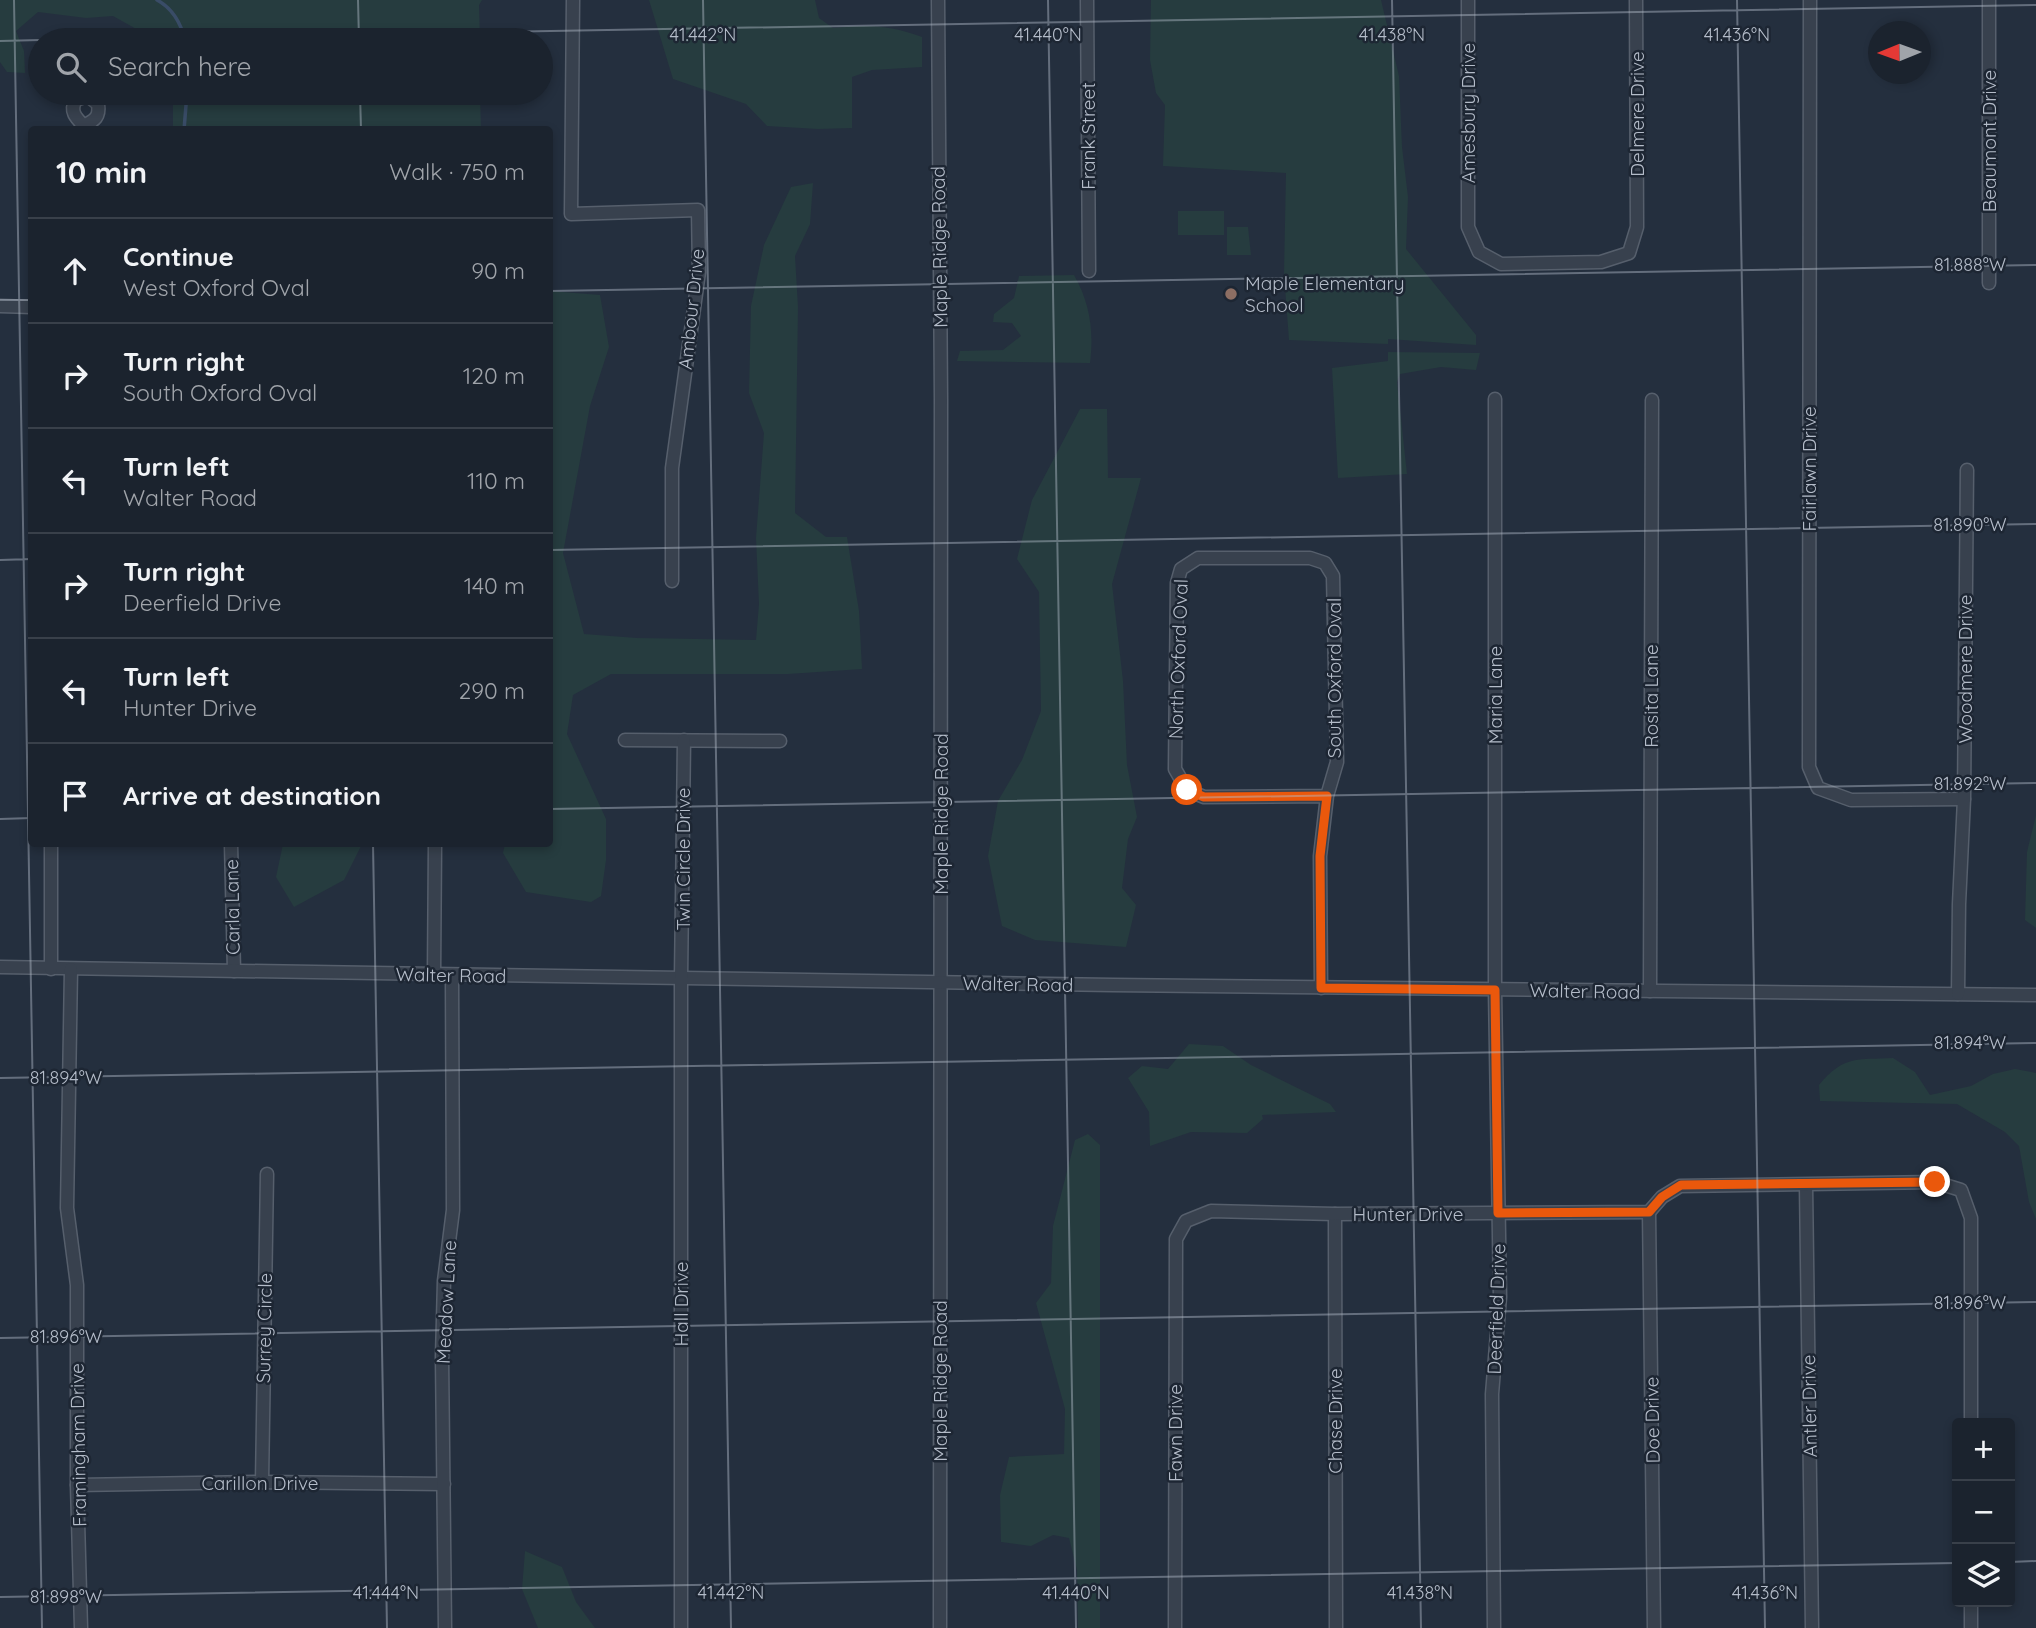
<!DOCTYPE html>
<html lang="en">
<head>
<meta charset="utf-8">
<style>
  :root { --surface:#1b232e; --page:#242b36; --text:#f1f3f6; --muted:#a0a4aa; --line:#39404a }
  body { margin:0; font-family:Quicksand,sans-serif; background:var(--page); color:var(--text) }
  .controls { position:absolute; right:21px; bottom:21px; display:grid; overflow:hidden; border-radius:7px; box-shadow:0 4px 10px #0003 }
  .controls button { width:63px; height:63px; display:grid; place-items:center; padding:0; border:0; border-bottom:2px solid var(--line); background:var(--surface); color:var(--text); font:35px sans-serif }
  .compass { position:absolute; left:1868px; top:21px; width:63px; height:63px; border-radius:50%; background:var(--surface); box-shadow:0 4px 10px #0003; rotate:269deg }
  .stop { position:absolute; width:21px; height:21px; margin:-16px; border:5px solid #ea580c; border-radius:50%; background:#fff }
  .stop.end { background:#ea580c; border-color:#fff; box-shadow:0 2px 7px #0008 }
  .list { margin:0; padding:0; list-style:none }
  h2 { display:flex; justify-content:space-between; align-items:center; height:91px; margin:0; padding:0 28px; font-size:30px }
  h2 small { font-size:23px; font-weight:400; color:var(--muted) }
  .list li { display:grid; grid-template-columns:46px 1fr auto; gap:21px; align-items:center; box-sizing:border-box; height:105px; padding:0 28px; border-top:2px solid var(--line) }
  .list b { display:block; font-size:26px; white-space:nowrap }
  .list p { margin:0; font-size:23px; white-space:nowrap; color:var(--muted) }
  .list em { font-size:23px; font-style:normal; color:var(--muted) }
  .icon { flex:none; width:38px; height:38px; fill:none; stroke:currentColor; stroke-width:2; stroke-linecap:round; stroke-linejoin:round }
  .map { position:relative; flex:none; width:2036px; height:1628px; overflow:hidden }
  .search { position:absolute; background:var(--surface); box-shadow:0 4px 10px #0003; left:28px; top:28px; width:525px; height:77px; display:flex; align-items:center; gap:18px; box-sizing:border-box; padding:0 24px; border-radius:38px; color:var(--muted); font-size:26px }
  .panel { position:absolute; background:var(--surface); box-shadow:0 4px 10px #0003; left:28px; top:126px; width:525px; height:721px; border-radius:7px }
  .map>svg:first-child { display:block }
  .green { fill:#263c3f }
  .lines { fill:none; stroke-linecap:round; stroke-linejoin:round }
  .stream { stroke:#394c67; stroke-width:3.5 }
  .minor-casing { stroke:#565f6c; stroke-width:15 }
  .minor { stroke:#38414e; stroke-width:12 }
  .route { stroke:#ea580c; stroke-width:9 }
  .ticks { fill:none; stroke:#b4bcc9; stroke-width:2; stroke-opacity:0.45 }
  .education-dot { fill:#8d6e63; stroke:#1d2633; stroke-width:2.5 }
  .labels { text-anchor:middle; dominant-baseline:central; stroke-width:5; stroke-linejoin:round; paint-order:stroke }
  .street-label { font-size:19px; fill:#b4bcc9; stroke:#1d2633 }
  .poi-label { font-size:19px; fill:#b4bcc9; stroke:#1d2633; text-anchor:start }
  .ticks-label { font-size:18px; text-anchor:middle; fill:#b4bcc9; stroke:#1d2633; stroke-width:5; stroke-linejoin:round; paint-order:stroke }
</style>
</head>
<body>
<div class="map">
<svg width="2036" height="1628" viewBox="0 0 2036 1628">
  <rect width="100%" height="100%" fill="#242f3e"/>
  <g class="green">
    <path d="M0 0H482L479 5 480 40H156L113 16 86 18 38 12 16 31 24 51 25 73 7 72 0 62Z"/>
    <path d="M649 0H815L819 18 833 28C867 24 890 25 922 37V67L872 70 852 77V128L818 129 767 126 746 104 673 79Z"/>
    <path d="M1151 0H1381L1399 76 1402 147 1408 197 1406 249 1476 335V345L1388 339V344L1289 340 1284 274 1286 173 1163 166 1165 105 1156 93 1150 60Z"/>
    <path d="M173 93H480L481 129H173Z"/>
    <path d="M813 183 810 224 795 256 798 307 795 513 826 537H847L859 611 862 669 788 674H611L573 695 567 734 606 819V860L601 896 591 902 526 892 503 853 505 844H550V291L600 295 609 347 590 406 563 553 584 634 637 638 756 640 759 604 756 538 764 433 749 393 751 306 764 245 791 187Z"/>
    <rect x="1178" y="211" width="46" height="24"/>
    <path d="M1227 227H1248L1251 255H1227Z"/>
    <path d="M1074 275C1090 303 1094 331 1090 363L957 361 960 351 1003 350 1021 336 1012 323 993 322 994 314 1014 298 1019 276Z"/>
    <path d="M1388 352 1480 353 1476 370 1441 367 1400 374 1397 382 1407 474 1338 478 1332 368 1388 361Z"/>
    <path d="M1080 409H1107L1108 478H1141L1112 584 1123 681 1127 765 1137 817 1128 839 1122 888 1136 905 1126 947 1035 940 1002 926 988 856 998 801 1022 760 1041 711 1039 592 1017 559 1032 500Z"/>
    <path d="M2036 815V928L2025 920 2027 852Z"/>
    <path d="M283 844H362L344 880 294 907 276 877Z"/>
    <path d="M1189 1044 1223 1046 1251 1065 1330 1104 1336 1112 1262 1115 1263 1119 1247 1133 1191 1132 1150 1146 1149 1112 1128 1078 1142 1066 1168 1069Z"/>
    <path d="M1893 1058 1915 1072 1930 1095 1971 1086 1993 1074 2015 1069 2036 1073V1219L2029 1202 2019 1146 2005 1132 1957 1104 1820 1101 1819 1085C1844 1055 1857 1060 1893 1058Z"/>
    <path d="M1088 1134 1100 1145V1628H1078L1077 1570 1069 1538 1053 1535 1031 1546 1001 1542 1000 1495 1009 1457 1064 1454 1065 1409 1036 1303 1051 1283 1053 1226 1075 1140Z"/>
    <path d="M525 1551 562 1567 576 1602 595 1628H538L522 1589Z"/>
  </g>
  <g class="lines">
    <g class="stream">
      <path d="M157 0C172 8 181 24 185 40"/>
      <path d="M184 130 187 93"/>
    </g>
    <defs>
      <g id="minor">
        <path d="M573 0 571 214 698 210 699 272 672 468V581"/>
        <path d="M938 0 941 399 940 1628"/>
        <path d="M1087 0 1089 271"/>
        <path d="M1468 0V227L1479 252 1501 264 1601 262 1629 253 1637 227 1636 0"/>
        <path d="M1810 0 1809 767 1818 788 1851 800 1964 799"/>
        <path d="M84 130V126C76 118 69 111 76 100L88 96 98 104C100 117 95 120 84 126"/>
        <path d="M1989 283V0"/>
        <path d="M0 306 32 307"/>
        <path d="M625 740 780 741"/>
        <path d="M231 844 234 971"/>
        <path d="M0 967 1113 985 2036 995"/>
        <path d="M51 969V844"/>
        <path d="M71 969 67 1208 77 1285V1485L81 1628"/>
        <path d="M434 975 435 844"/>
        <path d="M1321 988 1320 856 1327 796 1337 762 1333 576 1325 563 1310 558H1198L1181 569 1177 583 1175 769 1187 790 1204 797 1327 796"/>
        <path d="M1650 991 1652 400"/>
        <path d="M1958 994 1959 904 1964 799 1967 470"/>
        <path d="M1806 1185 1812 1628"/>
        <path d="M1649 1212 1654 1628"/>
        <path d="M1335 1214 1336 1628"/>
        <path d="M262 1482 267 1174"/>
        <path d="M77 1485 262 1482 444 1484"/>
        <path d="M1971 1602V1628"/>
        <path d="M445 1628 442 1357 444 1281 453 1210 452 975"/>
        <path d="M681 1628V979L684 740"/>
        <path d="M1175 1628 1176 1239 1186 1221 1211 1211 1335 1214 1649 1212 1662 1197 1680 1186 1935 1182 1961 1190 1971 1218V1423"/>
        <path d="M1494 1628 1492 1394 1500 1297 1495 990V399"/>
      </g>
    </defs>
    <use href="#minor" class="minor-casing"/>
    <use href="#minor" class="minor"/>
  </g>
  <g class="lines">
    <path class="route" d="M1187 790 1204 797 1327 796 1320 856 1321 988 1495 990 1498 1213 1649 1212 1662 1197 1681 1185 1935 1182"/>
  </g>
  <path class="ticks" d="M14 0 42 1628M358 0 359 40M703 0 731 1628M1048 0 1076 1628M1392 0 1421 1628M1737 0 1765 1628M44 40 2036 5M0 41 40 40M360 93 361 130M550 291 2036 265M0 300H32M550 550 2036 524M0 560 32 559M550 809 2036 783M0 819 32 818M373 844 387 1628M0 1078 2036 1043M0 1338 2036 1302M2010 1562 2036 1561M0 1597 1957 1563"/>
  <circle class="education-dot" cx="1231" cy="294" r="7"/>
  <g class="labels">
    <g class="street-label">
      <text transform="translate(1468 113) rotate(-90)">Amesbury Drive</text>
      <text transform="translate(1637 114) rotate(-90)">Delmere Drive</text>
      <text transform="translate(1088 136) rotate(-90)">Frank Street</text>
      <text transform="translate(1989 141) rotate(-90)">Beaumont Drive</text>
      <text transform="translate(939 247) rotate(-91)">Maple Ridge Road</text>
      <text transform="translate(691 309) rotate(-84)">Ambour Drive</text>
      <text transform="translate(1809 469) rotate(-90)">Fairlawn Drive</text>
      <text transform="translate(1178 659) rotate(-88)">North Oxford Oval</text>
      <text transform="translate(1965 669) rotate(-90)">Woodmere Drive</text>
      <text transform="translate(1334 678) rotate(-90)">South Oxford Oval</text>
      <text transform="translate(1495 695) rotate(-90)">Maria Lane</text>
      <text transform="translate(1651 696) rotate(-90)">Rosita Lane</text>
      <text transform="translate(941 814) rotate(-90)">Maple Ridge Road</text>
      <text transform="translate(683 859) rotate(-90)">Twin Circle Drive</text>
      <text transform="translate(232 907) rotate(-91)">Carla Lane</text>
      <text transform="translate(451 975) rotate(1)">Walter Road</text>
      <text transform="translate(1018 984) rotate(1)">Walter Road</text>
      <text transform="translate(1585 991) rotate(1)">Walter Road</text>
      <text x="1408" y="1214">Hunter Drive</text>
      <text transform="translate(446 1302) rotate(-87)">Meadow Lane</text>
      <text transform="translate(681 1304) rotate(-90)">Hall Drive</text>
      <text transform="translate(1496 1309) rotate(-88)">Deerfield Drive</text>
      <text transform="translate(264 1328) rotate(-89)">Surrey Circle</text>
      <text transform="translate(940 1381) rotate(-90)">Maple Ridge Road</text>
      <text transform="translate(1809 1406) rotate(-91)">Antler Drive</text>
      <text transform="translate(1652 1420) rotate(-91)">Doe Drive</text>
      <text transform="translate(1335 1421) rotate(-90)">Chase Drive</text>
      <text transform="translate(1175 1433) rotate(-90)">Fawn Drive</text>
      <text transform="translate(78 1445) rotate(-91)">Framingham Drive</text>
      <text x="260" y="1483">Carillon Drive</text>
    </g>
    <g class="poi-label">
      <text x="1245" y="283">Maple Elementary<tspan x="1245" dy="22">School</tspan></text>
    </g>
  </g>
  <g class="ticks-label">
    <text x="703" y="41">41.442°N</text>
    <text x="1048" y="41">41.440°N</text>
    <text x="1392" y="41">41.438°N</text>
    <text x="1737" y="41">41.436°N</text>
    <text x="1970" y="271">81.888°W</text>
    <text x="1970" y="531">81.890°W</text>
    <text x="1970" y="790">81.892°W</text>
    <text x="1970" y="1049">81.894°W</text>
    <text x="66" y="1084">81.894°W</text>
    <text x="1970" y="1309">81.896°W</text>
    <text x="66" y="1343">81.896°W</text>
    <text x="386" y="1599">41.444°N</text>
    <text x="731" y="1599">41.442°N</text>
    <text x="1076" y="1599">41.440°N</text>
    <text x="1420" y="1599">41.438°N</text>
    <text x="1765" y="1599">41.436°N</text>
    <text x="66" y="1603">81.898°W</text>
  </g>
</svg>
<div class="controls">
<button>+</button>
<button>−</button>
<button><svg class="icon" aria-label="layers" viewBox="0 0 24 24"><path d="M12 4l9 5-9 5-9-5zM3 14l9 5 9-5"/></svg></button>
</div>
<svg class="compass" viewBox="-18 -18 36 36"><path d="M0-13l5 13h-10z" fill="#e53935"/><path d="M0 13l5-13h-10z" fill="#a0a4aa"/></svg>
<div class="stop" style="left:1187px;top:790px"></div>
<div class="stop end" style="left:1935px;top:1182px"></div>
<div class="search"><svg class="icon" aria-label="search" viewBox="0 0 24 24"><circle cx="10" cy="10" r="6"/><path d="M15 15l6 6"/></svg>Search here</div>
<section class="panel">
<h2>10 min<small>Walk · 750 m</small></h2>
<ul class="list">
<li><svg class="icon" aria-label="ahead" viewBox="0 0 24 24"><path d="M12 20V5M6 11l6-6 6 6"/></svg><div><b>Continue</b><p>West Oxford Oval</p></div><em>90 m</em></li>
<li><svg class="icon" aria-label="right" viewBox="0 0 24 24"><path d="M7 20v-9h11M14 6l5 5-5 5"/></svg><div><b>Turn right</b><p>South Oxford Oval</p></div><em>120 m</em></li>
<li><svg class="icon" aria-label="left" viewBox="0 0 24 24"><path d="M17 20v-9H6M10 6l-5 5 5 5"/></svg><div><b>Turn left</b><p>Walter Road</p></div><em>110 m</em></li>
<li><svg class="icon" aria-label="right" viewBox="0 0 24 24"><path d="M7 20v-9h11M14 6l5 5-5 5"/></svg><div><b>Turn right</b><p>Deerfield Drive</p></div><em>140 m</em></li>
<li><svg class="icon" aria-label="left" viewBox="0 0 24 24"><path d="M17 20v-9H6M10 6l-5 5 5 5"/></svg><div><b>Turn left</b><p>Hunter Drive</p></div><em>290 m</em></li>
<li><svg class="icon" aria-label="arrive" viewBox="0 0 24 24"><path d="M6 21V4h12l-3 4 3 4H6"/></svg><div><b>Arrive at destination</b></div></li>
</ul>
</section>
</div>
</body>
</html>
